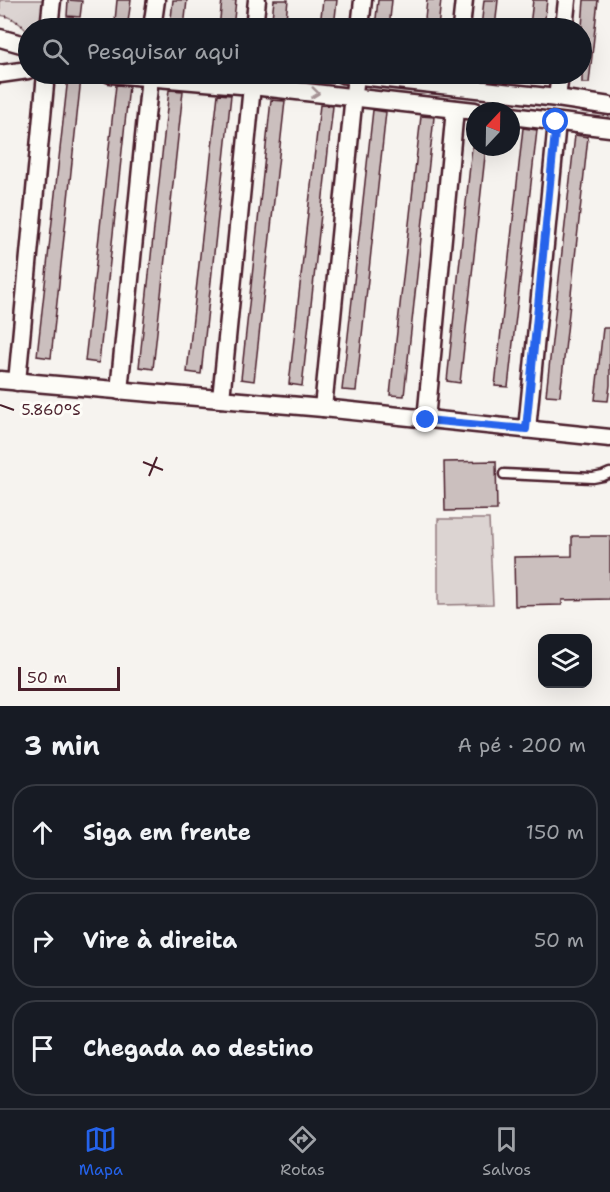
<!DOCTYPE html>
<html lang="pt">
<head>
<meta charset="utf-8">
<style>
  :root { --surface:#171b24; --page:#20242c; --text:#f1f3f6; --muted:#9ea1a6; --line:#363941; --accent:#2563eb }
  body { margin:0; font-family:"Shantell Sans",sans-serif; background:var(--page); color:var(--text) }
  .controls { position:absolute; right:18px; bottom:18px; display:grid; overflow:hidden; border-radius:12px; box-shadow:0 6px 24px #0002 }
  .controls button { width:54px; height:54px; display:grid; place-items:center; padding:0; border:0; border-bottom:2px solid var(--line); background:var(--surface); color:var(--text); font:30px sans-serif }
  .compass { position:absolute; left:466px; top:102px; width:54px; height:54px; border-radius:50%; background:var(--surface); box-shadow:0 6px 24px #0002; rotate:22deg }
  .scale { position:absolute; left:18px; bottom:15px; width:102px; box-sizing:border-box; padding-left:6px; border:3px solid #4a1f2b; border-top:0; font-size:16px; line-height:21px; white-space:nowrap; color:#4a1f2b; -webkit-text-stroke:4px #fdfcf7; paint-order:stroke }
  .stop { position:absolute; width:18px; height:18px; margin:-14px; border:4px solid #2563eb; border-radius:50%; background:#fff }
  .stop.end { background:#2563eb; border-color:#fff; box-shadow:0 2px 6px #0008 }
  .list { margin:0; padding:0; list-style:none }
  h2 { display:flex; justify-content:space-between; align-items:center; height:78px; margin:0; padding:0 24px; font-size:26px }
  h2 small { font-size:20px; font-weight:400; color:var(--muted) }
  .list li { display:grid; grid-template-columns:39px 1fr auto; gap:18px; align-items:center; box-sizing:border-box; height:96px; margin:0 12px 12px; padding:0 12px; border:2px solid var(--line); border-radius:24px }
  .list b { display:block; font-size:22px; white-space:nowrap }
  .list em { font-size:20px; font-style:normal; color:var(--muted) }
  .icon { flex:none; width:33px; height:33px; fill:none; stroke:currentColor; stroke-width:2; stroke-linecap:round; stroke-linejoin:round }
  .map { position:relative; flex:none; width:610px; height:706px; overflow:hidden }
  .search { position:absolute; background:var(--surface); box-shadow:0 6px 24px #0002; left:18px; right:18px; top:18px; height:66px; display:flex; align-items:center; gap:15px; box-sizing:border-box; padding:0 21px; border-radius:33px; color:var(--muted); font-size:22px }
  .sheet { height:402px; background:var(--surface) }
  nav { display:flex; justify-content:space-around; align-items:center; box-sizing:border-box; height:84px; border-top:2px solid var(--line); background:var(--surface); font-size:16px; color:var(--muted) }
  nav a { display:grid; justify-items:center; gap:3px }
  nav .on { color:var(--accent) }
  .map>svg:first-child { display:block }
  .green { fill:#dcd4d2; stroke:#937a7e; stroke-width:1.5 }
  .building { fill:#cbbfbe; stroke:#4a1f2b; stroke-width:1.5 }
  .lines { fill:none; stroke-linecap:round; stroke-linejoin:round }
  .lane-casing { stroke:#4a1f2b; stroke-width:13 }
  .street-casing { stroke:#4a1f2b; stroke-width:21 }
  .path { stroke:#4a1f2b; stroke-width:2; stroke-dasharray:1.5 4.5; stroke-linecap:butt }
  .lane { stroke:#fdfcf7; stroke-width:8 }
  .street { stroke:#fdfcf7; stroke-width:16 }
  .oneway { stroke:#ac999b }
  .route { stroke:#2563eb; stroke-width:8 }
  .ticks { fill:none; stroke:#4a1f2b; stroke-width:2 }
  .ticks-label { font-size:15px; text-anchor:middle; fill:#4a1f2b; stroke:#fdfcf7; stroke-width:6; stroke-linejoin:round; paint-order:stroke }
</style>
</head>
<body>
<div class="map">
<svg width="610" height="706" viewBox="0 0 610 706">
  <rect width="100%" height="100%" fill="#f6f3ef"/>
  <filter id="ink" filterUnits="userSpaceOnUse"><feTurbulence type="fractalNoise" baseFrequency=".0167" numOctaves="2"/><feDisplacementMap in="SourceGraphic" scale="12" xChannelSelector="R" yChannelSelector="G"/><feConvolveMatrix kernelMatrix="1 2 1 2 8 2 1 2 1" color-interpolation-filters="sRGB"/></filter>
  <g filter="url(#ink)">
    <g class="green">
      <path d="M0 0H45L42 28H28V30H26C19 22 11 16 0 15Z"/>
      <path d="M438 519H489L493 604 438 605Z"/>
    </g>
    <g class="building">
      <path d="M68 0 82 1 80 17 67 16Z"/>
      <path d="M117 0H131L128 22 115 21Z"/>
      <path d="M173 0H187L184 28H170Z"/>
      <path d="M222 0H236L233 28H219Z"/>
      <path d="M274 0H288L285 28H271Z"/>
      <path d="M323 0H337L334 27 320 25Z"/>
      <path d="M378 0H392L389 28H375Z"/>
      <path d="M427 0H441L438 28H424Z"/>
      <path d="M484 0H498L495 28H481Z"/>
      <path d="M533 0H547L544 27 530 26Z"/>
      <path d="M584 0H598L589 83H582V27Z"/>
      <path d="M68 77 81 78 51 358 37 356Z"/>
      <path d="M116 85 129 86 99 363 85 361Z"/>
      <path d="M169 90 183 91 153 369 139 367Z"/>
      <path d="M218 94 231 95 201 374 187 372Z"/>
      <path d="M271 100 285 101 254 381 241 379Z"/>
      <path d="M320 105 333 106 302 386 289 384Z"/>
      <path d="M373 110 386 112 356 391 342 390Z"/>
      <path d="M421 116 434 117 404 396 390 395Z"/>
      <path d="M523 128 537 130 508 387 495 386Z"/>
      <path d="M575 135 588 137 560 396 546 395Z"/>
      <path d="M472 147H486L460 383 447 381Z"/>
      <path d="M603 328H610V385L608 401 595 400Z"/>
      <path d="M496 461 497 510 445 511 444 462Z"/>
      <path d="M572 536H610V599L562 600V605L515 606 514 557 572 556Z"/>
    </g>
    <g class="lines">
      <defs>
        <path id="lane" d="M504 474 593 478 603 476 610 473"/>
        <g id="street">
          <path d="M49 28 52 0"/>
          <path d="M152 28 156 0"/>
          <path d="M254 28 257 0"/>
          <path d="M360 28 363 0"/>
          <path d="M461 28 464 0"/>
          <path d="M564 28 567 0"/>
          <path d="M0 38 28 46"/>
          <path d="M0 74 28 70"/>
          <path d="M110 74 252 86 475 111"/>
          <path d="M342 74 557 98 610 106"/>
          <path d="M557 98 560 74"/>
          <path d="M511 116 610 128"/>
          <path d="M0 380 323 408 610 438"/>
          <path d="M17 382 46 74"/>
          <path d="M119 391 150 76"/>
          <path d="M221 399 252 86"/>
          <path d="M323 408 356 74"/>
          <path d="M426 420 455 109"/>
          <path d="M527 429 557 122"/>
        </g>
      </defs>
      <use href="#lane" class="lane-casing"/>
      <use href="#street" class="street-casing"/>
      <path class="path" d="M0 15C11 16 18 22 26 29"/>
      <use href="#lane" class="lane"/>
      <use href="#street" class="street"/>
    </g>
    <defs><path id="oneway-chevron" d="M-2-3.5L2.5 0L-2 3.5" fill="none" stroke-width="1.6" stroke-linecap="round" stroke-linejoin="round" transform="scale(1.5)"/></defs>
    <use class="oneway" href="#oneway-chevron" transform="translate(315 93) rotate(7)"/>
  </g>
  <g class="lines" filter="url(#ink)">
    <path class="route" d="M426 420 526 429 556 122"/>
  </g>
  <path class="ticks" d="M0 405 14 410M143 462 163 470M149 476 157 457"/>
  <g class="ticks-label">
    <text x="51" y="415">5.860°S</text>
  </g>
</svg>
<div class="controls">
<button><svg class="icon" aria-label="layers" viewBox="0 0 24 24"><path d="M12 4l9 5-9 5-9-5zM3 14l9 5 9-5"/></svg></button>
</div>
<svg class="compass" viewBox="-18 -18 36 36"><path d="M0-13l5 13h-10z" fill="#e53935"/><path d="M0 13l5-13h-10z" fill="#9ea1a6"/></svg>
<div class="scale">50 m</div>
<div class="stop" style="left:556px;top:122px"></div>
<div class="stop end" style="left:426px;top:420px"></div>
<div class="search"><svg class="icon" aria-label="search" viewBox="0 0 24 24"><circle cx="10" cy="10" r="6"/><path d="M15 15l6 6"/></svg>Pesquisar aqui</div>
</div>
<section class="sheet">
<h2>3 min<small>A pé · 200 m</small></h2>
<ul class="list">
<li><svg class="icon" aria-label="ahead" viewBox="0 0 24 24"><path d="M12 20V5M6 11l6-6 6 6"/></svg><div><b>Siga em frente</b></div><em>150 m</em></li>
<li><svg class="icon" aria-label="right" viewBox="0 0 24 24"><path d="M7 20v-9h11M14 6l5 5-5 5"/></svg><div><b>Vire à direita</b></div><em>50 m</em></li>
<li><svg class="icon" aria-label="arrive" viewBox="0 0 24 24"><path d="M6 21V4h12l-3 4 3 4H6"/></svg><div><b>Chegada ao destino</b></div></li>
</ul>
</section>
<nav>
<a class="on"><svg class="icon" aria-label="map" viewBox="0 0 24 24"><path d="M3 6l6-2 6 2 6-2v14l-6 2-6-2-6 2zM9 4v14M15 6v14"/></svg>Mapa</a>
<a><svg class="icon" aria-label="directions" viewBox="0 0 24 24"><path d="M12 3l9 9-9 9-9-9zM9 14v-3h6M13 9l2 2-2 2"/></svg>Rotas</a>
<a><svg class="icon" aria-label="saved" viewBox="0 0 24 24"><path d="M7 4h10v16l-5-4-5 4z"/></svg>Salvos</a>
</nav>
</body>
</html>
